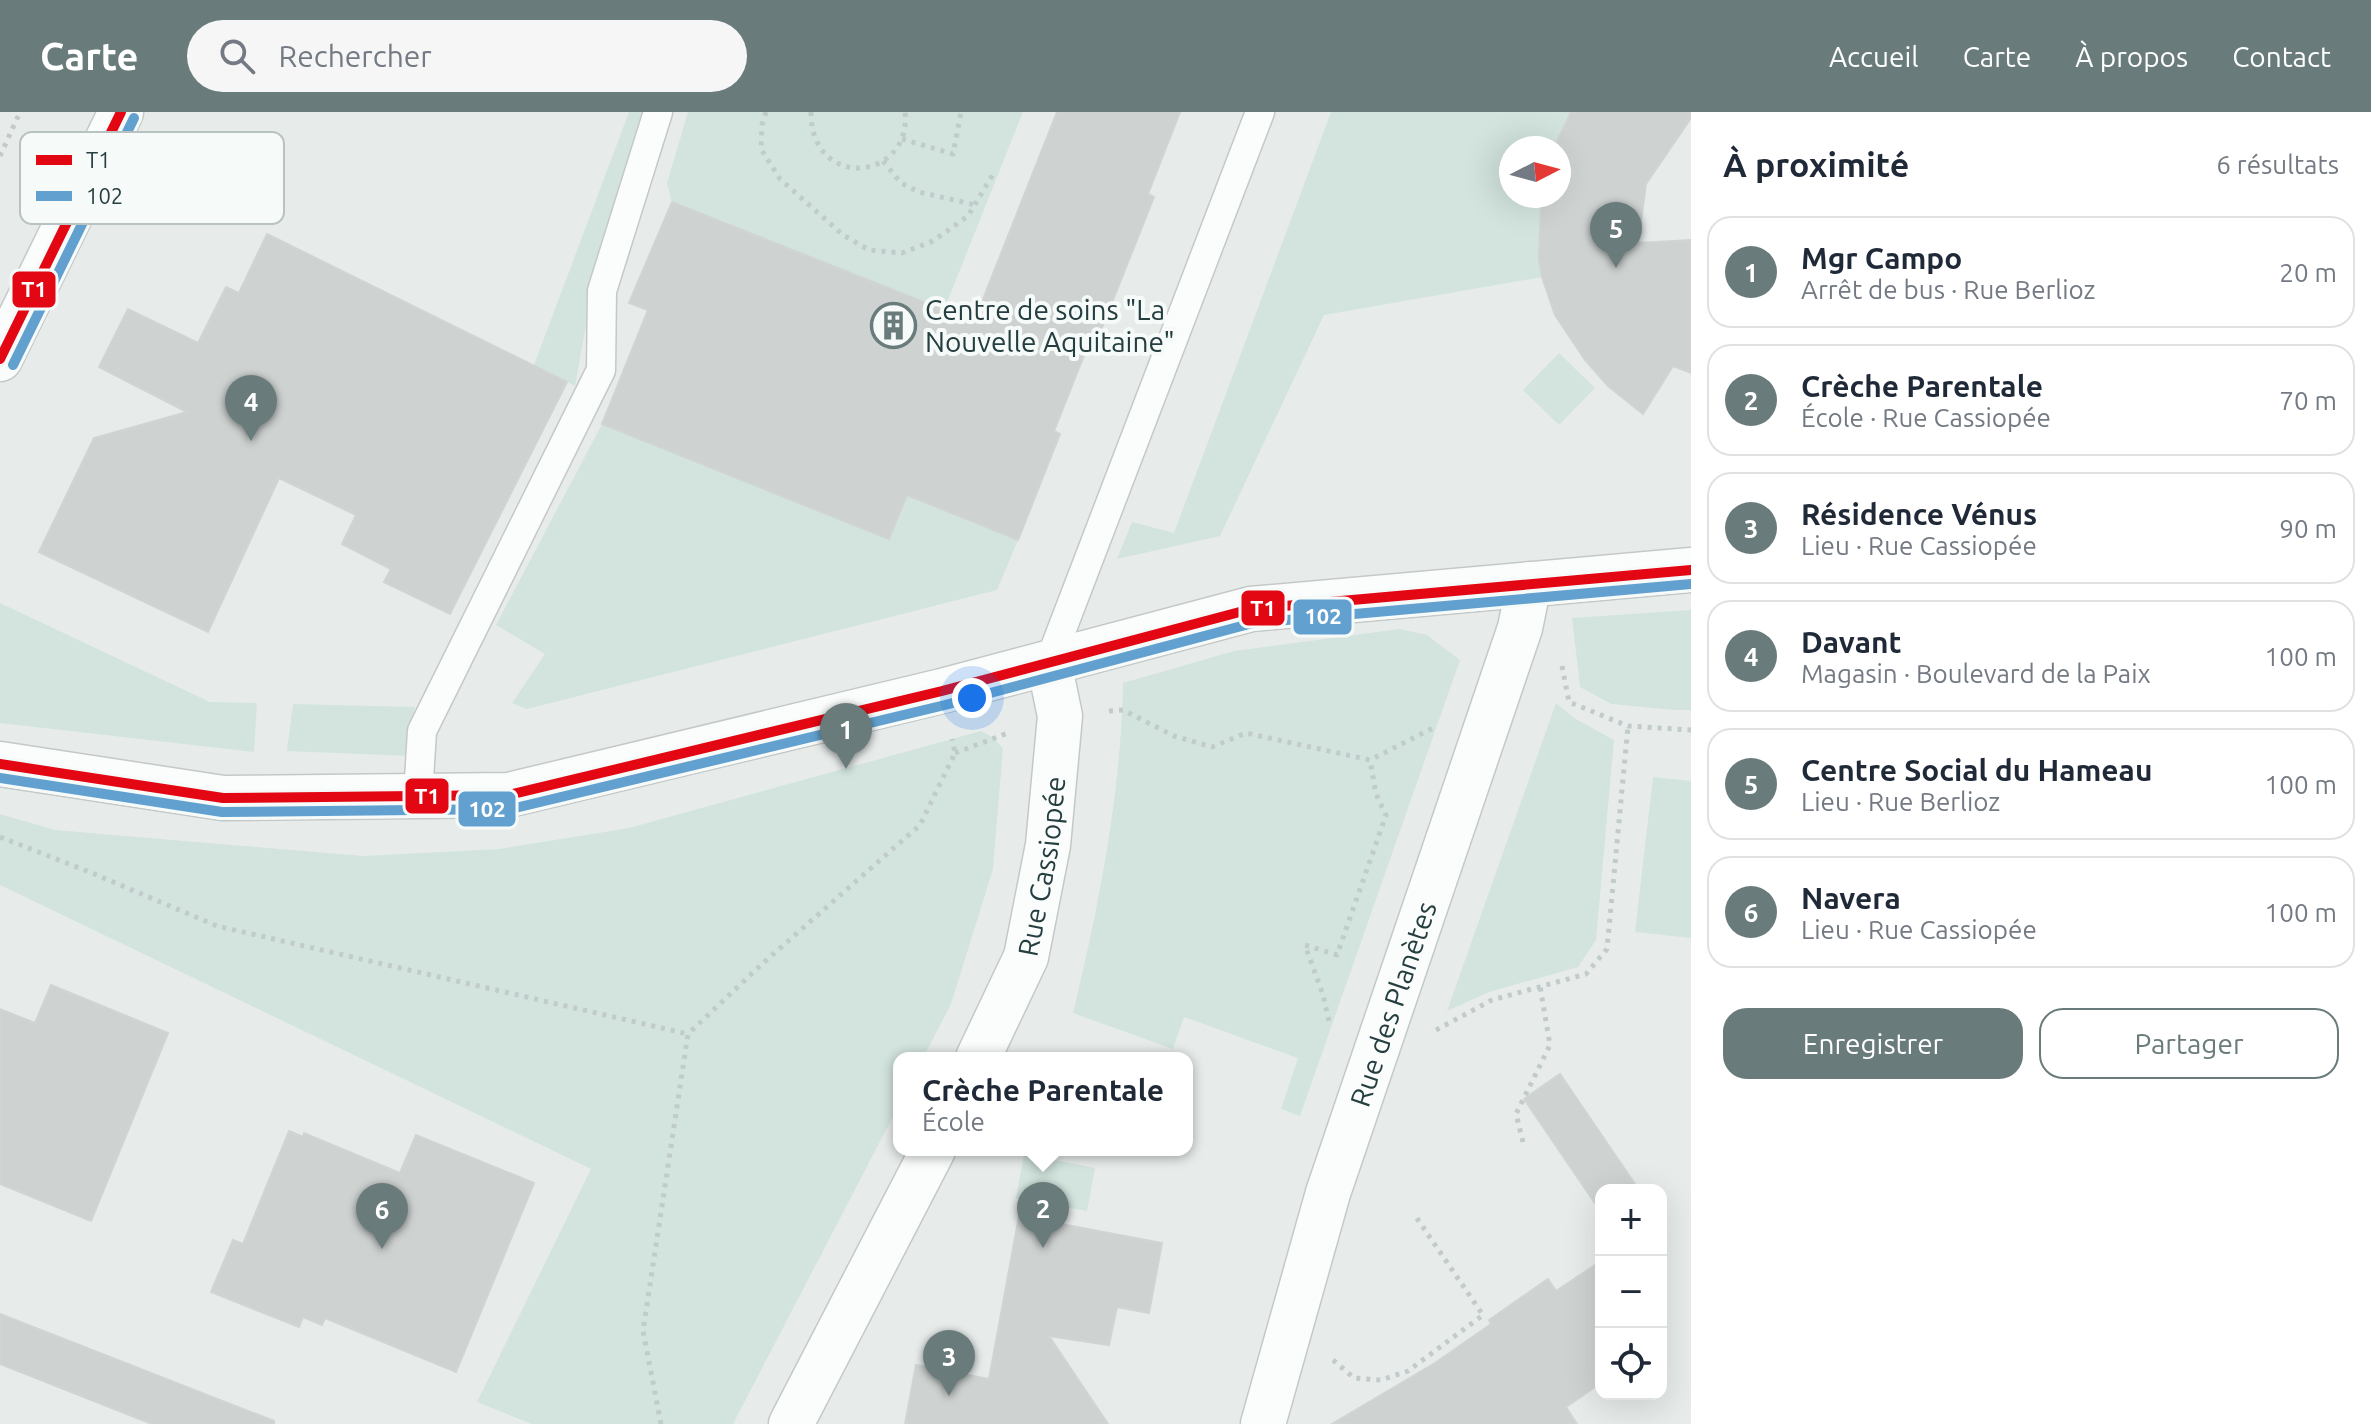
<!DOCTYPE html>
<html lang="fr">
<head>
<meta charset="utf-8">
<style>
  :root { --surface:#fff; --page:#f6f6f7; --text:#1f2937; --muted:#747a83; --line:#e0e1e3; --accent:#697b7b }
  body { margin:0; font-family:Ubuntu,sans-serif; background:var(--page); color:var(--text) }
  .controls { position:absolute; right:24px; bottom:24px; display:grid; overflow:hidden; border-radius:16px; box-shadow:0 8px 32px #0002 }
  .controls button { width:72px; height:72px; display:grid; place-items:center; padding:0; border:0; border-bottom:2px solid var(--line); background:var(--surface); color:var(--text); font:40px sans-serif }
  .compass { position:absolute; left:1499px; top:24px; width:72px; height:72px; border-radius:50%; background:var(--surface); box-shadow:0 8px 32px #0002; rotate:84deg }
  .you { position:absolute; left:972px; top:586px; width:28px; height:28px; margin:-20px; border:6px solid #fff; border-radius:50%; background:#1a73e8; box-shadow:0 0 0 12px #1a73e833 }
  .badge { display:grid; place-items:center; width:52px; height:52px; border-radius:50%; background:var(--accent); color:#fff; font-size:26px; font-weight:700 }
  .pin { position:absolute; translate:-50% -66px; filter:drop-shadow(0 2px 4px #0008) }
  .pin::after { content:''; position:absolute; top:42px; width:28px; height:24px; background:inherit; clip-path:polygon(0 0,100% 0,50% 100%) }
  .popup { position:absolute; left:893px; top:940px; width:300px; height:104px; box-sizing:border-box; display:grid; place-content:center; border-radius:16px; background:var(--surface); filter:drop-shadow(0 2px 6px #0005); font-size:26px; white-space:nowrap; color:var(--muted) }
  .popup b { font-size:30px; color:var(--text) }
  .popup::after { content:''; position:absolute; left:50%; top:100%; margin-left:-16px; border:16px solid transparent; border-top-color:var(--surface) }
  .list { margin:0; padding:0; list-style:none }
  h2 { display:flex; justify-content:space-between; align-items:center; height:104px; margin:0; padding:0 32px; font-size:34px }
  h2 small { font-size:26px; font-weight:400; color:var(--muted) }
  .list li { display:grid; grid-template-columns:52px 1fr auto; gap:24px; align-items:center; box-sizing:border-box; height:112px; margin:0 16px 16px; padding:0 16px; border:2px solid var(--line); border-radius:24px }
  .list b { display:block; font-size:30px; white-space:nowrap }
  .list p { margin:0; font-size:26px; white-space:nowrap; color:var(--muted) }
  .list em { font-size:26px; font-style:normal; color:var(--muted) }
  .actions { display:flex; gap:16px; padding:24px 32px }
  .actions a { flex:1; padding:18px 0; border:2px solid var(--accent); border-radius:24px; text-align:center; font-size:28px; color:var(--accent) }
  .actions .main { background:var(--accent); color:#fff }
  .icon { flex:none; width:44px; height:44px; fill:none; stroke:currentColor; stroke-width:2; stroke-linecap:round; stroke-linejoin:round }
  .map { position:relative; flex:none; width:1691px; height:1312px; overflow:hidden }
  header { display:flex; align-items:center; gap:48px; box-sizing:border-box; height:112px; padding:0 40px; background:var(--accent); color:#fff }
  header strong { font-size:38px }
  nav { display:flex; gap:44px; margin-inline-start:auto; font-size:28px }
  .search { width:560px; height:72px; background:var(--page); display:flex; align-items:center; gap:20px; box-sizing:border-box; padding:0 28px; border-radius:44px; color:var(--muted); font-size:30px }
  main { display:flex }
  aside { flex:1; background:var(--surface) }
  .map>svg:first-child { display:block }
  .green { fill:#d2e4dd }
  .building { fill:#ced3d2; stroke:#d0d5d4; stroke-width:2 }
  .lines { fill:none; stroke-linecap:round; stroke-linejoin:round }
  .service-casing { stroke:#c4c9c8; stroke-width:31 }
  .minor-casing { stroke:#c4c9c8; stroke-width:47 }
  .secondary-casing { stroke:#c4caca; stroke-width:47 }
  .path { stroke:#c2cbcb; stroke-width:5; stroke-dasharray:4 6; stroke-linecap:butt }
  .service { stroke:#fbfcfc; stroke-width:28 }
  .minor { stroke:#fbfcfc; stroke-width:44 }
  .secondary { stroke:#fbfcfc; stroke-width:44 }
  .bus-1-casing { stroke:#f6faf9; stroke-width:16 }
  .bus-2-casing { stroke:#f6faf9; stroke-width:16 }
  .bus-1 { stroke:#e30613; stroke-width:10 }
  .bus-2 { stroke:#62a1cf; stroke-width:10 }
  .labels { text-anchor:middle; dominant-baseline:central; stroke-width:8; stroke-linejoin:round; paint-order:stroke }
  .poi-label { font-size:28px; fill:#253e3f; stroke:#f6faf9; text-anchor:start }
  .street-label { font-size:28px; fill:#253e3f; stroke:#f6faf9 }
  .key { fill:#f6faf9; stroke:#b7c2c1; stroke-width:2 }
  .key-label { font-size:22px; fill:#253e3f }
  .line-badge { stroke:#f6faf9; stroke-width:3 }
  .badge-label { font-size:22px; text-anchor:middle; font-weight:bold; fill:#fff }
</style>
</head>
<body>
<header>
<strong>Carte</strong>
<div class="search"><svg class="icon" aria-label="search" viewBox="0 0 24 24"><circle cx="10" cy="10" r="6"/><path d="M15 15l6 6"/></svg>Rechercher</div>
<nav><a>Accueil</a><a>Carte</a><a>À propos</a><a>Contact</a></nav>
</header>
<main>
<div class="map">
<svg width="1691" height="1312" viewBox="0 0 1691 1312">
  <rect width="100%" height="100%" fill="#e7eceb"/>
  <g class="green">
    <path d="M629 0H642L592 180 575 274 534 253Z"/>
    <path d="M688 0H1023L944 198 672 90 667 71Z"/>
    <path d="M1331 0H1571L1554 36H1511V84H1543C1538 110 1538 139 1542 165L1324 203 1220 424 1117 447 1132 410 1174 421Z"/>
    <path d="M1559 241 1595 276 1559 313 1523 278Z"/>
    <path d="M602 312 889 427 907 383 1018 428 997 478 527 597 512 591 545 542 496 513Z"/>
    <path d="M0 491 210 590 257 591 254 640 0 611Z"/>
    <path d="M1691 498V598H1674L1611 592 1580 575 1572 506Z"/>
    <path d="M1399 517 1427 523 1460 548 1300 1004 1281 997 1298 946 1184 905 1173 937 1073 901C1099 793 1121 682 1123 571L1234 539Z"/>
    <path d="M1556 591 1574 606 1614 628 1596 828 1578 855 1489 880 1447 899Z"/>
    <path d="M293 592 415 595 410 644 287 639Z"/>
    <path d="M981 619 994 626 1003 637 993 757 951 892 923 946H899V993L733 1312H532L477 1290 591 1057 0 773V702L55 718 363 744 499 737 629 716Z"/>
    <path d="M1653 665 1691 669V826L1635 820Z"/>
    <path d="M1024 1042 1095 1056 1087 1099 1016 1086Z"/>
  </g>
  <g class="building">
    <path d="M1057 0H1180L1148 82 1154 85 1101 218 1095 216 1054 319 1060 322 1018 428 907 383 889 427 602 312 648 198 629 191 672 90 974 210Z"/>
    <path d="M1571 0H1691V6L1646 72 1638 131 1691 128V261L1673 254 1643 302 1608 274 1585 248 1555 203 1542 165 1539 147 1541 91 1543 84H1559V36H1554Z"/>
    <path d="M267 122 567 270 450 502 384 470 391 457 342 432 356 403 279 366 208 520 39 440 94 326 187 300 99 255 128 197 198 231 226 175 239 181Z"/>
    <path d="M51 873 168 921 91 1109 0 1072V897L35 911Z"/>
    <path d="M1560 962 1639 1078H1601V1100L1524 987Z"/>
    <path d="M289 1019 303 1025 304 1021 400 1061 416 1023 534 1071 456 1260 325 1206 322 1213 303 1205 299 1215 211 1180 233 1128 243 1132Z"/>
    <path d="M1019 1104 1162 1131 1149 1201 1117 1195 1109 1233 1049 1224 1108 1312H905L916 1253 989 1267Z"/>
    <path d="M1601 1149V1271L1566 1295 1577 1312H1332L1435 1251 1491 1212 1489 1208 1548 1167 1556 1179Z"/>
    <path d="M0 1202 274 1309V1312H152L0 1252Z"/>
  </g>
  <g class="lines">
    <defs>
      <g id="service">
        <path d="M1049 551 1260 0"/>
        <path d="M418 684 422 619 601 258 602 179 658 0"/>
      </g>
      <g id="minor">
        <path d="M0 652 223 686 509 683 942 579 1251 497 1691 458"/>
        <path id="s1" d="M978 946 1026 845 1048 733 1060 604 1049 551"/>
        <path d="M791 1312 933 1038"/>
        <path id="s2" d="M1263 1312 1328 1081 1520 516 1529 472"/>
      </g>
      <path id="secondary" d="M0 247 121 0"/>
    </defs>
    <use href="#service" class="service-casing"/>
    <use href="#minor" class="minor-casing"/>
    <use href="#secondary" class="secondary-casing"/>
    <g class="path">
      <path d="M766 0 762 13 761 37 780 67 843 123 869 138 902 141 933 129 968 104 995 59"/>
      <path d="M811 0C811 80 912 69 905 0"/>
      <path d="M902 27 953 42 961 0"/>
      <path d="M0 44 20 0"/>
      <path d="M883 49 901 71 919 80 976 93"/>
      <path d="M1562 554 1569 590 1628 614 1691 618"/>
      <path d="M1109 599 1123 598 1174 624 1212 635 1246 621 1370 648 1433 616"/>
      <path d="M955 641 1008 621"/>
      <path d="M0 725 92 761 217 814 688 922"/>
      <path d="M1329 909 1323 883 1305 833 1337 843 1386 703 1376 682 1370 648"/>
      <path d="M1436 918 1492 888 1586 862 1607 837 1628 614"/>
      <path d="M1523 1030 1516 1002 1550 933 1540 874"/>
      <path d="M1333 1248 1354 1266 1381 1268 1408 1259 1483 1203 1414 1102"/>
      <path d="M661 1312 643 1219 688 922 762 852 920 713 955 641 952 627"/>
    </g>
    <use href="#service" class="service"/>
    <use href="#minor" class="minor"/>
    <use href="#secondary" class="secondary"/>
    <defs>
      <g id="bus-1">
        <path d="M0 247 121 0"/>
        <path d="M0 652 223 686 509 683 942 579 1251 497 1691 458"/>
      </g>
      <g id="bus-2">
        <path d="M13 253 134 6"/>
        <path d="M0 666 222 700 511 697 945 593 1253 511 1691 472"/>
      </g>
    </defs>
    <use href="#bus-1" class="bus-1-casing"/>
    <use href="#bus-2" class="bus-2-casing"/>
    <use href="#bus-1" class="bus-1"/>
    <use href="#bus-2" class="bus-2"/>
  </g>
  <defs>
    <symbol id="building-ring" viewBox="-11 -11 22 22"><circle r="9.5" fill="#f6faf9" stroke="#697b7b" stroke-width="1.5"/><path d="M-4-6H4V6H1V3H-1V6H-4ZM-2.5-4.3h1.7v1.8h-1.7ZM.8-4.3h1.7v1.8H.8ZM-2.5-1h1.7V.8h-1.7ZM.8-1h1.7V.8H.8Z" fill="#697b7b"/></symbol>
  </defs>
  <g fill-rule="evenodd">
    <use href="#building-ring" x="868" y="188" width="51" height="51"/>
  </g>
  <g class="labels">
    <g class="poi-label">
      <text x="925" y="197">Centre de soins "La<tspan x="925" dy="32">Nouvelle Aquitaine"</tspan></text>
    </g>
    <g class="street-label">
      <text stroke="none"><textPath href="#s1" startOffset="204">Rue Cassiopée</textPath></text>
      <text stroke="none"><textPath href="#s2" startOffset="440">Rue des Planètes</textPath></text>
    </g>
  </g>
  <rect x="20" y="20" width="264" height="92" rx="12" class="key"/>
  <rect x="36" y="43" width="36" height="10" fill="#e30613"/>
  <rect x="36" y="79" width="36" height="10" fill="#62a1cf"/>
  <g class="key-label">
    <text x="86" y="56">T1</text>
    <text x="86" y="92">102</text>
  </g>
  <g class="line-badge">
    <rect x="11" y="158" width="46" height="39" rx="8" fill="#e30613"/>
    <rect x="1240" y="477" width="46" height="38" rx="8" fill="#e30613"/>
    <rect x="1292" y="486" width="61" height="38" rx="8" fill="#62a1cf"/>
    <rect x="404" y="665" width="46" height="38" rx="8" fill="#e30613"/>
    <rect x="457" y="678" width="60" height="38" rx="8" fill="#62a1cf"/>
  </g>
  <g class="badge-label">
    <text x="34" y="185">T1</text>
    <text x="1263" y="504">T1</text>
    <text x="1323" y="512">102</text>
    <text x="427" y="692">T1</text>
    <text x="487" y="705">102</text>
  </g>
</svg>
<div class="controls">
<button>+</button>
<button>−</button>
<button><svg class="icon" aria-label="locate" viewBox="0 0 24 24"><circle cx="12" cy="12" r="6"/><path d="M12 2v4M12 18v4M2 12h4M18 12h4"/></svg></button>
</div>
<svg class="compass" viewBox="-18 -18 36 36"><path d="M0-13l5 13h-10z" fill="#e53935"/><path d="M0 13l5-13h-10z" fill="#747a83"/></svg>
<div class="you"></div>
<div class="pin badge" style="left:846px;top:657px">1</div>
<div class="pin badge" style="left:1043px;top:1136px">2</div>
<div class="popup"><b>Crèche Parentale</b>École</div>
<div class="pin badge" style="left:949px;top:1284px">3</div>
<div class="pin badge" style="left:251px;top:329px">4</div>
<div class="pin badge" style="left:1616px;top:156px">5</div>
<div class="pin badge" style="left:382px;top:1137px">6</div>
</div>
<aside>
<h2>À proximité<small>6 résultats</small></h2>
<ul class="list">
<li><span class="badge">1</span><div><b>Mgr Campo</b><p>Arrêt de bus · Rue Berlioz</p></div><em>20 m</em></li>
<li><span class="badge">2</span><div><b>Crèche Parentale</b><p>École · Rue Cassiopée</p></div><em>70 m</em></li>
<li><span class="badge">3</span><div><b>Résidence Vénus</b><p>Lieu · Rue Cassiopée</p></div><em>90 m</em></li>
<li><span class="badge">4</span><div><b>Davant</b><p>Magasin · Boulevard de la Paix</p></div><em>100 m</em></li>
<li><span class="badge">5</span><div><b>Centre Social du Hameau</b><p>Lieu · Rue Berlioz</p></div><em>100 m</em></li>
<li><span class="badge">6</span><div><b>Navera</b><p>Lieu · Rue Cassiopée</p></div><em>100 m</em></li>
</ul>
<div class="actions"><a class="main">Enregistrer</a><a>Partager</a></div>
</aside>
</main>
</body>
</html>
